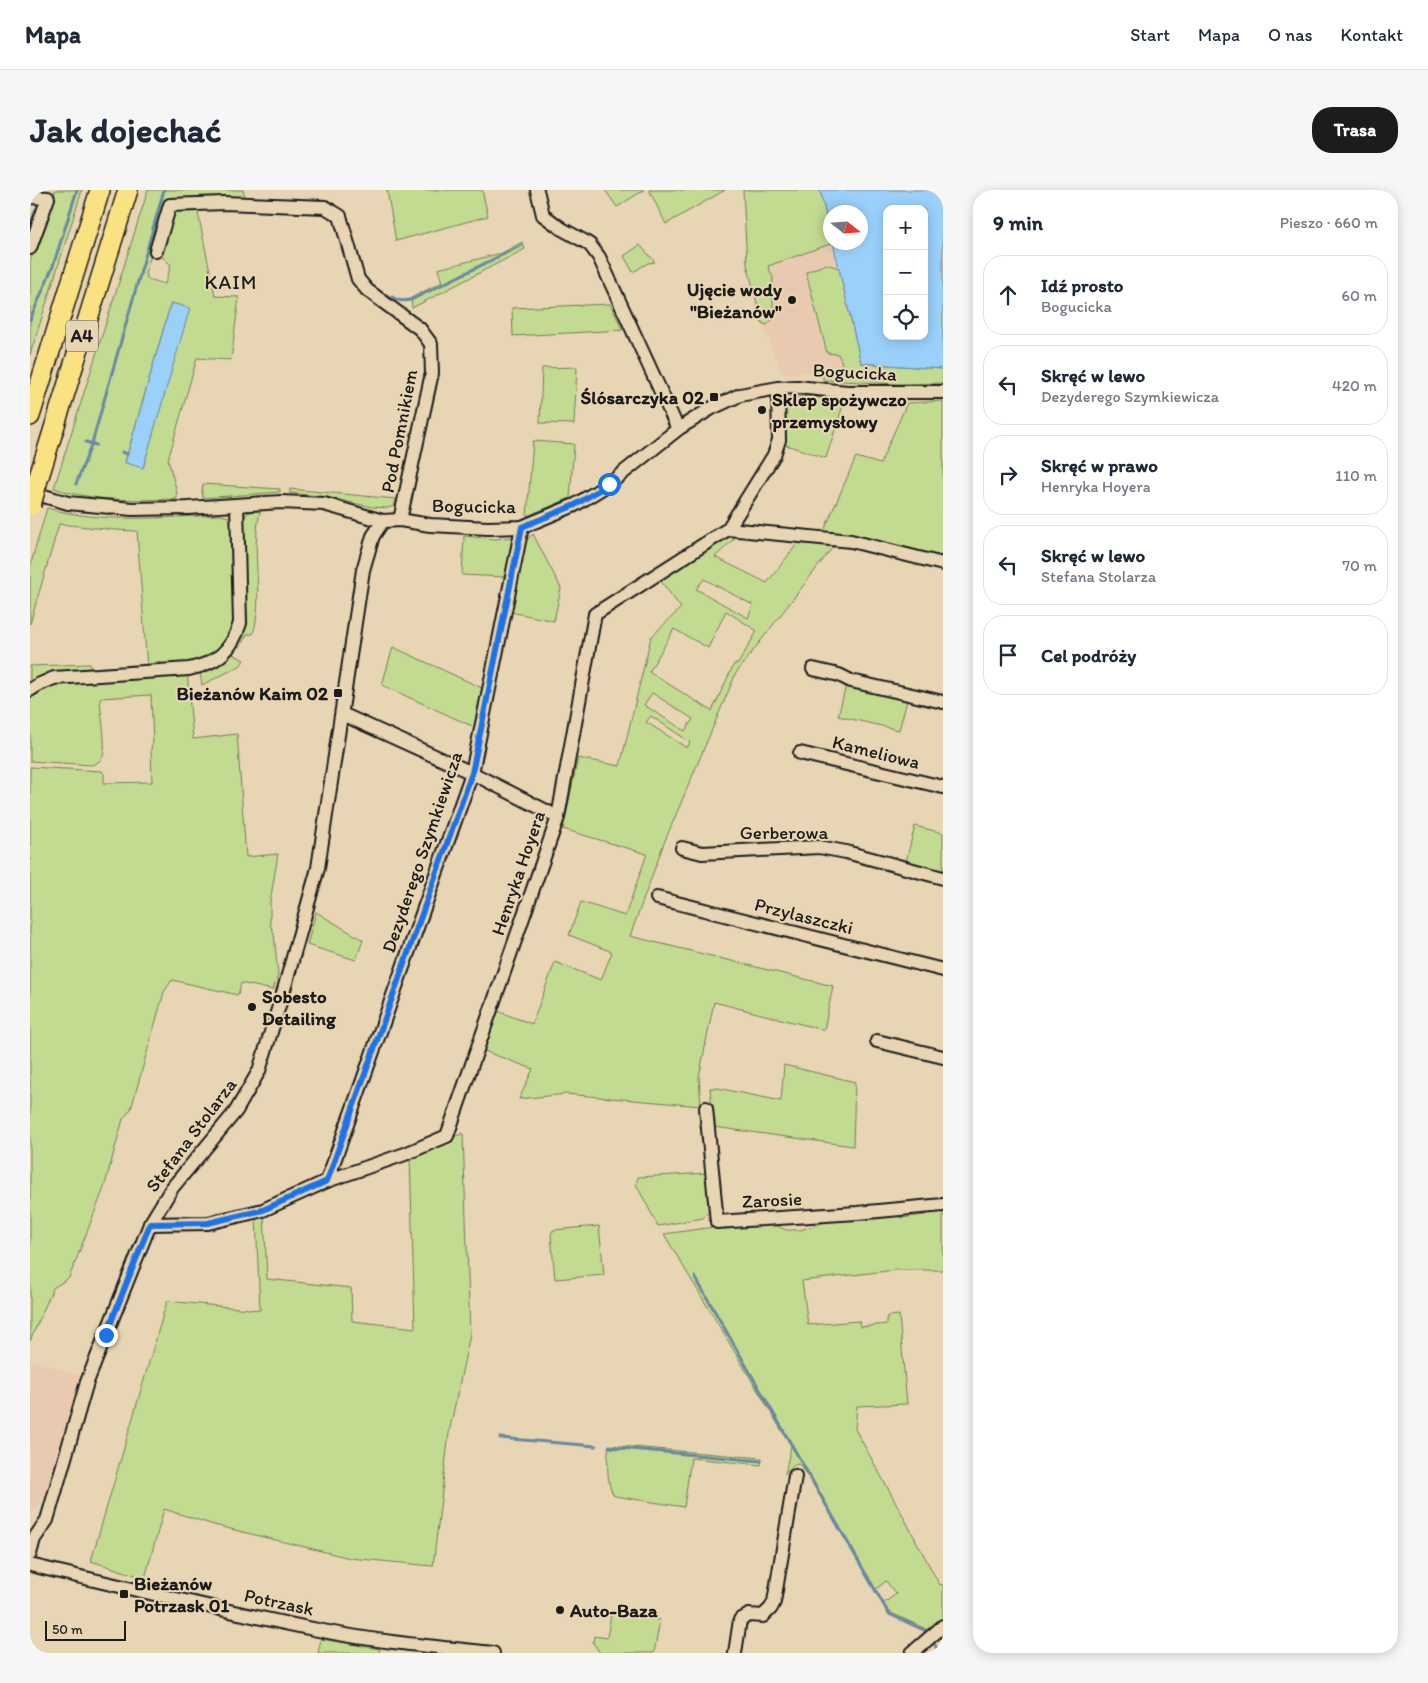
<!DOCTYPE html>
<html lang="pl">
<head>
<meta charset="utf-8">
<style>
  :root { --surface:#fff; --page:#f6f6f7; --text:#1f2937; --muted:#747a83; --line:#e0e1e3; --accent:#1c1c1c }
  body { margin:0; font-family:Itim,sans-serif; background:var(--page); color:var(--text) }
  .controls { position:absolute; right:15px; top:15px; display:grid; overflow:hidden; border-radius:10px; box-shadow:0 2px 12px #0003 }
  .controls button { width:45px; height:45px; display:grid; place-items:center; padding:0; border:0; border-bottom:1px solid var(--line); background:var(--surface); color:var(--text); font:25px sans-serif }
  .compass { position:absolute; left:793px; top:15px; width:45px; height:45px; border-radius:50%; background:var(--surface); box-shadow:0 2px 12px #0003; rotate:107deg }
  .scale { position:absolute; left:15px; bottom:12px; width:81px; box-sizing:border-box; padding-left:5px; border:2px solid #1c1c1c; border-top:0; font-size:14px; line-height:18px; white-space:nowrap; color:#1c1c1c; -webkit-text-stroke:4px #e8d5b3; paint-order:stroke }
  .stop { position:absolute; width:15px; height:15px; margin:-11px; border:4px solid #1a73e8; border-radius:50%; background:#fff }
  .stop.end { background:#1a73e8; border-color:#fff; box-shadow:0 1px 5px #0008 }
  .list { margin:0; padding:0; list-style:none }
  h2 { display:flex; justify-content:space-between; align-items:center; height:65px; margin:0; padding:0 20px; font-size:21px }
  h2 small { font-size:16px; font-weight:400; color:var(--muted) }
  .list li { display:grid; grid-template-columns:32px 1fr auto; gap:15px; align-items:center; box-sizing:border-box; height:80px; margin:0 10px 10px; padding:0 10px; border:1px solid var(--line); border-radius:20px }
  .list b { display:block; font-size:19px; white-space:nowrap }
  .list p { margin:0; font-size:16px; white-space:nowrap; color:var(--muted) }
  .list em { font-size:16px; font-style:normal; color:var(--muted) }
  .icon { flex:none; width:28px; height:28px; fill:none; stroke:currentColor; stroke-width:2; stroke-linecap:round; stroke-linejoin:round }
  .map { position:relative; flex:none; width:913px; height:1463px; overflow:hidden; border-radius:20px }
  header { display:flex; align-items:center; gap:30px; box-sizing:border-box; height:70px; padding:0 25px; background:var(--surface); border-bottom:1px solid var(--line) }
  header strong { font-size:24px }
  nav { display:flex; gap:28px; margin-inline-start:auto; font-size:18px }
  .intro { display:flex; align-items:center; justify-content:space-between; box-sizing:border-box; height:120px; padding:0 30px }
  h1 { margin:0; font-size:35px }
  .button { padding:12px 22px; border-radius:20px; background:var(--accent); color:#fff; font-size:18px; font-weight:700 }
  main { display:flex; gap:30px; padding:0 30px }
  aside { flex:1; background:var(--surface); border-radius:20px; box-shadow:0 2px 12px #0003 }
  .map>svg:first-child { display:block }
  .built { fill:#e9cab1 }
  .green { fill:#c3db91; stroke:#707c56; fill-rule:evenodd }
  .water { fill:#9bd0fa; stroke:#6888a1; fill-rule:evenodd }
  .lines { fill:none; stroke-linecap:round; stroke-linejoin:round }
  .stream { stroke:#6888a1; stroke-width:3 }
  .minor-casing { stroke:#1c1c1c; stroke-width:16 }
  .highway-casing { stroke:#1c1c1c; stroke-width:22 }
  .minor { stroke:#e8d5b3; stroke-width:12 }
  .highway { stroke:#fae181; stroke-width:19 }
  .highway-bridge-casing { stroke:#1c1c1c; stroke-width:22; stroke-linecap:butt }
  .highway-bridge { stroke:#fae181; stroke-width:19 }
  .route { stroke:#1a73e8; stroke-width:6 }
  .poi-dot { fill:#1c1c1c; stroke:#e8d5b3; stroke-width:2 }
  .labels { text-anchor:middle; dominant-baseline:central; stroke-width:4; stroke-linejoin:round; paint-order:stroke }
  .shield { fill:#e8d5b3; stroke:#595449; stroke-width:1 }
  .shield-label { font-size:18px; font-weight:bold; fill:#1c1c1c }
  .poi-label { font-size:19px; font-weight:bold; fill:#1c1c1c; stroke:#e8d5b3; text-anchor:start }
  .street-label { font-size:19px; fill:#1c1c1c; stroke:#e8d5b3 }
  .neighbourhood-label { font-size:20px; letter-spacing:1px; fill:#1c1c1c; stroke:#e8d5b3 }
</style>
</head>
<body>
<header>
<strong>Mapa</strong>
<nav><a>Start</a><a>Mapa</a><a>O nas</a><a>Kontakt</a></nav>
</header>
<div class="intro"><h1>Jak dojechać</h1><a class="button">Trasa</a></div>
<main>
<div class="map">
<svg width="913" height="1463" viewBox="0 0 913 1463">
  <rect width="100%" height="100%" fill="#e8d5b3"/>
  <filter id="ink" filterUnits="userSpaceOnUse"><feTurbulence type="fractalNoise" baseFrequency=".02" numOctaves="2"/><feDisplacementMap in="SourceGraphic" scale="10" xChannelSelector="R" yChannelSelector="G"/><feConvolveMatrix kernelMatrix="1 2 1 2 8 2 1 2 1" color-interpolation-filters="sRGB"/></filter>
  <g filter="url(#ink)">
    <g class="built">
      <path d="M803 53 831 173V189L787 182 752 184 732 133 719 83Z"/>
      <path d="M0 1170 51 1186 14 1310 10 1311 7 1320H0Z"/>
    </g>
    <g class="green">
      <path d="M25 0H52L0 165V71L19 25Z"/>
      <path d="M118 0H213L216 11 138 10 115 84 118 89 135 94 141 75 129 64 143 17 167 18 185 106 209 107 201 170 167 168 138 270 146 298 147 309C106 310 64 312 24 298ZM141 113 159 119 113 278 95 272Z"/>
      <path d="M357 0H452L458 26 366 51Z"/>
      <path d="M575 0H614L587 17Z"/>
      <path d="M619 0H695L636 34Z"/>
      <path d="M713 0H790L800 42 801 52 803 53 738 76 743 88V129L737 135 732 133 717 74Z"/>
      <path d="M492 52 495 59 382 118 381 108 412 92 408 79 472 63Z"/>
      <path d="M610 55 625 72 618 73 603 82 594 66Z"/>
      <path d="M796 74 809 78 831 173 913 179V193L867 194 793 190V183L809 185 812 173 808 164 797 163 776 82Z"/>
      <path d="M580 114 593 140 483 146 482 118Z"/>
      <path d="M547 177 544 234 510 233 512 178Z"/>
      <path d="M761 206 815 209 796 268 753 254C753 240 749 216 761 206Z"/>
      <path d="M913 211V371L793 343 826 267 850 274 877 213Z"/>
      <path d="M503 251 544 254 540 308 497 326Z"/>
      <path d="M173 294 250 299V302L173 308 172 301Z"/>
      <path d="M260 299 366 309 364 316 358 318 342 317 296 307 260 303Z"/>
      <path d="M17 318C73 334 133 327 191 325L199 327 200 331 203 332 205 431 194 456 167 474 131 478 130 472H125L126 478H117L107 341 86 340 29 334 0 434V377Z"/>
      <path d="M231 319C219 359 235 404 223 444H217L210 457 206 455 214 365V330L217 323Z"/>
      <path d="M503 344 531 398 524 431 481 422 494 353Z"/>
      <path d="M700 344 708 345 685 367 737 393 770 350 806 353 706 483 634 653 600 746 803 796 794 840 684 812 669 887 671 916 536 904 489 909 503 879 454 861 467 821 502 834 525 772 571 790 582 762 539 745 551 712 595 726 617 664 533 639 548 568 590 576 621 447 651 418 630 390ZM674 389 723 415 718 428 666 399ZM696 421 727 441 708 474H704L682 521 619 482 644 439 678 458ZM622 503 663 529 655 541 614 515ZM621 526 660 552 657 558 616 532Z"/>
      <path d="M434 346 465 349 483 347 484 350 476 387 432 385Z"/>
      <path d="M363 457 452 498 444 537 352 495Z"/>
      <path d="M201 463 214 470 210 476 172 495 170 482Z"/>
      <path d="M60 474V481C39 483 18 481 0 493V476Z"/>
      <path d="M157 482 163 549 207 544 216 667 248 664 240 712V734L244 744 248 785 243 800 211 793 208 805 142 790 134 802 101 919 93 929 74 998 39 1088 23 1098 0 1151V577L72 581 74 584V593L122 592 121 558 123 552 121 505 70 508C70 520 78 560 72 568 70 572 66 573 62 575L0 571V506L23 493 127 485 128 487H133V486Z"/>
      <path d="M817 492 850 501 851 505 860 507 863 504 878 507 869 540 808 526Z"/>
      <path d="M885 636 913 643V681L876 671Z"/>
      <path d="M286 722 333 750 326 770 277 755Z"/>
      <path d="M754 875 825 892 823 956 684 937 680 898H687L751 911Z"/>
      <path d="M433 943 440 1144 419 1243 403 1376 320 1368 184 1335 134 1319 115 1388 61 1371 137 1111 230 1120 226 1027 234 1024 237 1089 321 1098 322 1131 385 1138 380 966Z"/>
      <path d="M678 983 679 1022 673 1028 628 1036 606 994 608 987Z"/>
      <path d="M913 1019V1080H865L772 1091 778 1135 829 1131 830 1137 857 1134V1126L869 1125 877 1214 827 1216 825 1239 871 1322 909 1394 913 1395V1429L898 1440 861 1423 853 1414 866 1404 856 1391 845 1400 775 1281 769 1274 764 1275 755 1284 761 1256 634 1044 684 1037 740 1033 756 1040H770L801 1030 867 1025 871 1028 895 1025 904 1020Z"/>
      <path d="M569 1036 574 1085 525 1089 521 1045 523 1040Z"/>
      <path d="M579 1255 732 1268 731 1275 661 1268 654 1317 585 1306C576 1299 577 1265 579 1255Z"/>
      <path d="M581 1424 630 1430 624 1463H570L563 1453 564 1446 577 1448Z"/>
      <path d="M291 1449 350 1459 349 1463H288Z"/>
    </g>
    <g class="water">
      <path d="M790 0H913V179L831 173 803 53 831 52V22H801L800 42ZM857 19H894V146H857Z"/>
      <path d="M141 113 160 118 113 278 95 273Z"/>
    </g>
    <g class="lines">
      <g class="stream">
        <path d="M0 36 6 19"/>
        <path d="M362 107C369 112 375 112 383 109L492 55"/>
        <path d="M0 130 23 76 47 0"/>
        <path d="M56 252 66 255"/>
        <path d="M92 262 97 264"/>
        <path d="M46 294 62 253 134 0"/>
        <path d="M665 1087 859 1424 896 1441"/>
        <path d="M470 1248 566 1256"/>
        <path d="M579 1257 731 1271"/>
        <path d="M905 1455 909 1463"/>
      </g>
      <defs>
        <g id="minor">
          <path d="M507 0 513 25 532 39 554 51 560 55 569 67 648 239"/>
          <path d="M0 7 18 8 0 58"/>
          <path d="M126 61 140 15 194 13 295 17 310 26 328 89 337 100 390 139 401 154 402 183 370 330"/>
          <path d="M0 302 38 313 102 319 158 318 251 312 294 314 353 331 370 330 400 335 458 338 492 337 545 315 579 294 648 239 682 218 710 205 748 198 767 197 817 202H913"/>
          <path d="M698 339 821 351 913 374"/>
          <path d="M783 479 809 485 821 491 913 512"/>
          <path d="M0 500 8 495 24 488 159 479C187 473 202 461 210 433L207 315"/>
          <path d="M312 524 442 583 528 627"/>
          <path d="M770 563 913 597"/>
          <path d="M652 658 672 663 789 657 816 662 913 688"/>
          <path d="M627 708 913 780"/>
          <path d="M847 851 913 867"/>
          <path d="M676 918 687 1032 827 1023 913 1015"/>
          <path d="M297 991 442 583 492 337"/>
          <path d="M120 1034 178 1033 233 1020 297 991 375 964 417 946 528 627 565 424 698 339 744 265 749 250 748 198"/>
          <path d="M0 1364 4 1349 17 1330 57 1192 120 1034 142 998 206 921 229 881 253 803 288 678 333 380 343 346 353 331"/>
          <path d="M0 1375C97 1398 195 1421 293 1441 349 1452 406 1457 463 1463"/>
          <path d="M705 1463 710 1430 719 1425 733 1426 741 1418 744 1412 765 1286"/>
          <path d="M882 1463 913 1436"/>
        </g>
        <g id="highway">
          <path d="M0 226 70 0"/>
          <path d="M7 293 98 0"/>
        </g>
      </defs>
      <use href="#minor" class="minor-casing"/>
      <use href="#highway" class="highway-casing"/>
      <use href="#minor" class="minor"/>
      <use href="#highway" class="highway"/>
      <defs>
        <path id="highway-bridge" d="M1 315 7 293"/>
      </defs>
      <use href="#highway-bridge" class="highway-bridge-casing"/>
      <use href="#highway-bridge" class="highway-bridge"/>
    </g>
  </g>
  <g class="lines" filter="url(#ink)">
    <path class="route" d="M76 1145 120 1034 178 1033 233 1020 297 991 442 583 492 337 545 315 579 294"/>
  </g>
  <g class="poi-dot">
    <circle cx="762" cy="110" r="5"/>
    <rect x="679" y="202" width="10" height="10" rx="2.5"/>
    <circle cx="732" cy="220" r="5"/>
    <rect x="303" y="498" width="10" height="10" rx="2.5"/>
    <circle cx="222" cy="817" r="5"/>
    <rect x="89" y="1399" width="10" height="10" rx="2.5"/>
    <circle cx="530" cy="1420" r="5"/>
  </g>
  <g class="labels">
    <rect class="shield" x="36" y="130.5" width="32" height="31" rx="4"/>
    <g class="shield-label">
      <text x="52" y="146">A4</text>
    </g>
    <g class="poi-label">
      <text x="752" y="99" text-anchor="end">Ujęcie wody<tspan x="752" dy="22">"Bieżanów"</tspan></text>
      <text x="674" y="207" text-anchor="end">Ślósarczyka 02</text>
      <text x="742" y="209">Sklep spożywczo<tspan x="742" dy="22">przemysłowy</tspan></text>
      <text x="298" y="503" text-anchor="end">Bieżanów Kaim 02</text>
      <text x="232" y="806">Sobesto<tspan x="232" dy="22">Detailing</tspan></text>
      <text x="104" y="1393">Bieżanów<tspan x="104" dy="22">Potrzask 01</tspan></text>
      <text x="540" y="1420">Auto-Baza</text>
    </g>
    <g class="street-label">
      <text transform="translate(825 182) rotate(3)">Bogucicka</text>
      <text transform="translate(369 241) rotate(-79)">Pod Pomnikiem</text>
      <text transform="translate(444 316) rotate(1)">Bogucicka</text>
      <text transform="translate(846 562) rotate(14)">Kameliowa</text>
      <text x="754" y="642">Gerberowa</text>
      <text transform="translate(392 662) rotate(-71)">Dezyderego Szymkiewicza</text>
      <text transform="translate(488 683) rotate(-71)">Henryka Hoyera</text>
      <text transform="translate(774 726) rotate(14)">Przylaszczki</text>
      <text transform="translate(161 945) rotate(-53)">Stefana Stolarza</text>
      <text transform="translate(742 1010) rotate(-3)">Zarosie</text>
      <text transform="translate(249 1412) rotate(12)">Potrzask</text>
    </g>
    <g class="neighbourhood-label">
      <text x="201" y="92">KAIM</text>
    </g>
  </g>
</svg>
<div class="controls">
<button>+</button>
<button>−</button>
<button><svg class="icon" aria-label="locate" viewBox="0 0 24 24"><circle cx="12" cy="12" r="6"/><path d="M12 2v4M12 18v4M2 12h4M18 12h4"/></svg></button>
</div>
<svg class="compass" viewBox="-18 -18 36 36"><path d="M0-13l5 13h-10z" fill="#e53935"/><path d="M0 13l5-13h-10z" fill="#747a83"/></svg>
<div class="scale">50 m</div>
<div class="stop" style="left:579px;top:294px"></div>
<div class="stop end" style="left:76px;top:1145px"></div>
</div>
<aside>
<h2>9 min<small>Pieszo · 660 m</small></h2>
<ul class="list">
<li><svg class="icon" aria-label="ahead" viewBox="0 0 24 24"><path d="M12 20V5M6 11l6-6 6 6"/></svg><div><b>Idź prosto</b><p>Bogucicka</p></div><em>60 m</em></li>
<li><svg class="icon" aria-label="left" viewBox="0 0 24 24"><path d="M17 20v-9H6M10 6l-5 5 5 5"/></svg><div><b>Skręć w lewo</b><p>Dezyderego Szymkiewicza</p></div><em>420 m</em></li>
<li><svg class="icon" aria-label="right" viewBox="0 0 24 24"><path d="M7 20v-9h11M14 6l5 5-5 5"/></svg><div><b>Skręć w prawo</b><p>Henryka Hoyera</p></div><em>110 m</em></li>
<li><svg class="icon" aria-label="left" viewBox="0 0 24 24"><path d="M17 20v-9H6M10 6l-5 5 5 5"/></svg><div><b>Skręć w lewo</b><p>Stefana Stolarza</p></div><em>70 m</em></li>
<li><svg class="icon" aria-label="arrive" viewBox="0 0 24 24"><path d="M6 21V4h12l-3 4 3 4H6"/></svg><div><b>Cel podróży</b></div></li>
</ul>
</aside>
</main>
</body>
</html>
